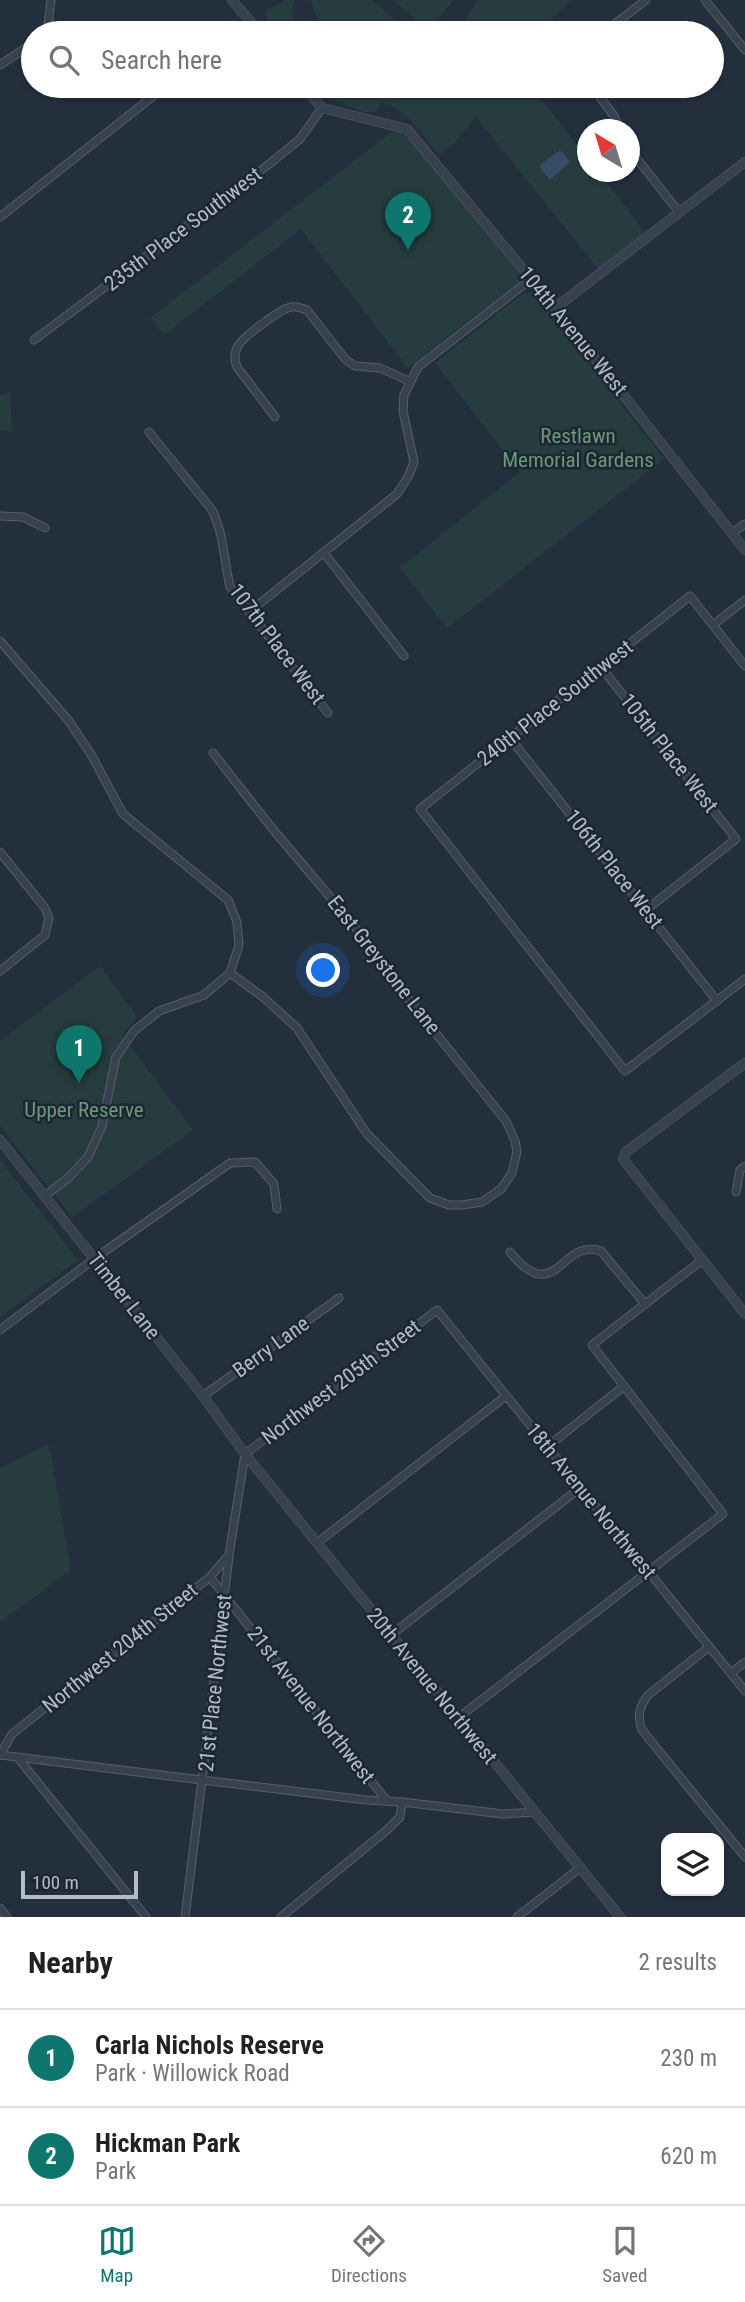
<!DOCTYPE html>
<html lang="en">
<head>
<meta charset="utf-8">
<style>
  :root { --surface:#fff; --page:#f6f6f6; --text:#202124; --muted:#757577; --line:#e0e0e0; --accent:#0f766e }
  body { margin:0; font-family:"Roboto Condensed",sans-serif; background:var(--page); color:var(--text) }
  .controls { position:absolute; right:21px; bottom:21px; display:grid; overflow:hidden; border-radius:14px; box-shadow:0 2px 5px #0004 }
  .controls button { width:63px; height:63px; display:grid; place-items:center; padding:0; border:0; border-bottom:2px solid var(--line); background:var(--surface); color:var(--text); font:35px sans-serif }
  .compass { position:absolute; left:577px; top:119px; width:63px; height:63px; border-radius:50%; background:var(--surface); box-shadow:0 2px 5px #0004; rotate:322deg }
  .scale { position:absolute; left:21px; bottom:18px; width:117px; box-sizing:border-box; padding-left:7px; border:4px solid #b4bcc9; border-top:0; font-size:19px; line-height:24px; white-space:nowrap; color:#b4bcc9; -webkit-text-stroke:5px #1d2633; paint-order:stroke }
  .you { position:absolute; left:324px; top:971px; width:24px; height:24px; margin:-18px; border:5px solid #fff; border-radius:50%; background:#1a73e8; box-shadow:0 0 0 10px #1a73e833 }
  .badge { display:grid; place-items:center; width:46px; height:46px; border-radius:50%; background:var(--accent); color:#fff; font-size:23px; font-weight:700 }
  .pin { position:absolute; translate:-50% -58px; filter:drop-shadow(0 2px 4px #0008) }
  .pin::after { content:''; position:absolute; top:37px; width:24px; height:21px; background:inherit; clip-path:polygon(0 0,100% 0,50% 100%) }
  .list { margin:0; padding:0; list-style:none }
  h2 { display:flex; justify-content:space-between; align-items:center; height:91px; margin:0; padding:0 28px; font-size:30px }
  h2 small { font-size:23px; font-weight:400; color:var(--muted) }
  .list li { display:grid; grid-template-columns:46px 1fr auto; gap:21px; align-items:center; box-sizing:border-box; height:98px; padding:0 28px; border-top:2px solid var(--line) }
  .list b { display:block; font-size:26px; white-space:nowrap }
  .list p { margin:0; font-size:23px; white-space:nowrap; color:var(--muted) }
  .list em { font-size:23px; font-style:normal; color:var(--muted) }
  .icon { flex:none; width:38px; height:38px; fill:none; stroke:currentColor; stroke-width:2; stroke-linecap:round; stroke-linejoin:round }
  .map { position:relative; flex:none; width:745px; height:1917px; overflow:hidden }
  .search { position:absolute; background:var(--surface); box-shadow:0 2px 5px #0004; left:21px; right:21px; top:21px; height:77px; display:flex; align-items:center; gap:18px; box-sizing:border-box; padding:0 24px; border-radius:38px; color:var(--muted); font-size:26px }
  .sheet { height:287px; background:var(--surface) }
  nav { display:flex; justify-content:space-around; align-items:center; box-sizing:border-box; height:98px; border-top:2px solid var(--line); background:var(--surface); font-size:19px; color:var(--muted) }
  nav a { display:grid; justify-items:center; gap:4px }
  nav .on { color:var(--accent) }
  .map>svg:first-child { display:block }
  .green { fill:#263c3f }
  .water { fill:#394c67 }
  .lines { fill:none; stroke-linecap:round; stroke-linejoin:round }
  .minor-casing { stroke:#565f6c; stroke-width:9 }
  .tertiary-casing { stroke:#565f6c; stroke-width:10 }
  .minor { stroke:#38414e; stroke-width:7 }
  .tertiary { stroke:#38414e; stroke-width:9 }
  .labels { text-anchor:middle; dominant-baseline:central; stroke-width:5; stroke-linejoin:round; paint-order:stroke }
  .street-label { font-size:21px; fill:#b4bcc9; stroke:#1d2633 }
  .park-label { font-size:21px; fill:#6b9a76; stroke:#1d2633 }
</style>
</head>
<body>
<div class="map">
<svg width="745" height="1917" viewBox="0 0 745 1917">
  <rect width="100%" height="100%" fill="#242f3e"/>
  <g class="green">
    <path d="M283 0H295L291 10 300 33H274L268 26 266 10 283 2Z"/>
    <path d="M310 0H372L410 33H324Z"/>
    <path d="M393 0H454L428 30Z"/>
    <path d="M478 0H571L538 33H449L466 18Z"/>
    <path d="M320 86H338L354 95 371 90 372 86H531L587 158 588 172H598L648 236 601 272 476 117 455 142 439 155C423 135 406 109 381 102L377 112H364L324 96Z"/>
    <path d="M396 129 413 142 523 279 408 368 301 229 164 335 150 318Z"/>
    <path d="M530 292 535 294 664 459 447 628 400 568 520 472 435 363 521 295Z"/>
    <path d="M10 392 12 432 0 430V395Z"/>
    <path d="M100 966 137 1017 122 1035 193 1130 72 1217 0 1126V1041Z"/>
    <path d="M0 1160 78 1260 0 1317Z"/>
    <path d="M49 1444 71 1570 0 1622V1468Z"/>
  </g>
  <path class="water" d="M560 150 570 162 550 180 539 166Z"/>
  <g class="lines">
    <defs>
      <g id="minor">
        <path d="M705 0 745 50"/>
        <path d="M47 33 51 0"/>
        <path d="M236 33 251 22"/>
        <path d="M603 33 646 0"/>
        <path d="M0 65 33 43"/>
        <path d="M137 86 149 99"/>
        <path d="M592 86 614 116 620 130"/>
        <path d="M630 150 679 212"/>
        <path d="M0 217 166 86"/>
        <path d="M34 340 268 165 300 139 322 108"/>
        <path d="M275 417 237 367C234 360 234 353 238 346 243 337 280 309 291 307 297 306 301 308 307 310L346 360 355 366 380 368 409 381"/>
        <path d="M149 432 212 510C224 535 224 560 230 587L328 713"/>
        <path d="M0 516 23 517 45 528"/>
        <path d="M732 533 745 524"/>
        <path d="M324 553 404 656"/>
        <path d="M249 612 397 494 408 477 414 462 403 411 404 395 418 367 531 279"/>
        <path d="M713 625 745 600"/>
        <path d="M0 641 69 721 92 756 123 814 228 900 237 922 239 945 230 973"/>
        <path d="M745 666 690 596 420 809 625 1071 745 979"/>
        <path d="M601 667 736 839 646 910"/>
        <path d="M510 738 717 1001"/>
        <path d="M213 753 271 827 352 923 394 981 506 1121 515 1141 517 1151 512 1173 501 1189 482 1202 462 1205H449L430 1198 367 1134 297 1028 263 997 230 973"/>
        <path d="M0 852 45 908 49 918 45 935 0 971"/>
        <path d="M736 1192 740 1170 745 1166"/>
        <path d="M45 1196 69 1177 88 1157 102 1126 116 1057 134 1031 159 1011 204 995 230 973"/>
        <path d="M510 1252C556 1309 561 1237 601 1251L645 1304"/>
        <path d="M0 1330 94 1259 230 1163 255 1162 274 1184 277 1209"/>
        <path d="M203 1396 339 1298"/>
        <path d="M547 1447 624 1386"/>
        <path d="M317 1543 506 1396"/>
        <path d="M229 1556 202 1780 366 1800 402 1802"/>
        <path d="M210 1577 387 1801"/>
        <path d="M391 1635 580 1488"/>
        <path d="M709 1647 648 1695C639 1707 637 1717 642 1730L745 1857"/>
        <path d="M731 1673 745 1662"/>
        <path d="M458 1718 723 1514 592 1345 702 1260"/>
        <path d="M0 1755 12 1734 210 1577 229 1555 245 1454 437 1310 745 1691"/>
        <path d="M0 1755 202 1780 185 1917"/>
        <path d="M18 1758 146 1917"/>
        <path d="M0 1908 7 1917"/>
        <path d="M281 1917 387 1830 400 1817 402 1802 503 1814 535 1812"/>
        <path d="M517 1917 580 1868"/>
      </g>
      <g id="tertiary">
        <path d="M232 0 260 33"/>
        <path d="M304 86 322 108 407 129 555 308 745 550"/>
        <path d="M555 308 745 162"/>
        <path d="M745 1063 626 1152 623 1159 745 1314"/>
        <path d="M0 1140 203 1396 245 1454 620 1917"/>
      </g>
    </defs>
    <use href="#minor" class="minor-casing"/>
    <use href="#tertiary" class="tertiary-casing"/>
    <use href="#minor" class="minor"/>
    <use href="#tertiary" class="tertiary"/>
  </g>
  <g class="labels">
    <g class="street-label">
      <text transform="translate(183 229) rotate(-37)">235th Place Southwest</text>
      <text transform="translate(573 331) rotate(51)">104th Avenue West</text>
      <text transform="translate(277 644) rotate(53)">107th Place West</text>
      <text transform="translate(555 703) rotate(-38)">240th Place Southwest</text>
      <text transform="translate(669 753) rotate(52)">105th Place West</text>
      <text transform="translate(614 869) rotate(52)">106th Place West</text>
      <text transform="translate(384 965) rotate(52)">East Greystone Lane</text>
      <text transform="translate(124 1296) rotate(52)">Timber Lane</text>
      <text transform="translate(271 1347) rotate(-36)">Berry Lane</text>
      <text transform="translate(341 1382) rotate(-37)">Northwest 205th Street</text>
      <text transform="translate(591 1501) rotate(51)">18th Avenue Northwest</text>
      <text transform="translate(120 1648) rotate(-39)">Northwest 204th Street</text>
      <text transform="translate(215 1683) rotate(-84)">21st Place Northwest</text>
      <text transform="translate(432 1686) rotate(51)">20th Avenue Northwest</text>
      <text transform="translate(311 1705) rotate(52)">21st Avenue Northwest</text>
    </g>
    <g class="park-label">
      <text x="578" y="436">Restlawn<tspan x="578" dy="24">Memorial Gardens</tspan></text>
      <text x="84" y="1110">Upper Reserve</text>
    </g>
  </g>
</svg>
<div class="controls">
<button><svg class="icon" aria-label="layers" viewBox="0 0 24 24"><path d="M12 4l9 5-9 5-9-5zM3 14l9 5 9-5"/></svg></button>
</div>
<svg class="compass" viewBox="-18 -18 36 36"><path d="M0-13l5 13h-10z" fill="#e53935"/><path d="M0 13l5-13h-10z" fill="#757577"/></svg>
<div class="scale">100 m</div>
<div class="you"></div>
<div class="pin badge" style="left:79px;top:1083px">1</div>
<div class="pin badge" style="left:408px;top:250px">2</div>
<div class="search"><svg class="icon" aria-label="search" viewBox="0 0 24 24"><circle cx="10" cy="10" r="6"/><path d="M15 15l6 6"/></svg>Search here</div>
</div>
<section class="sheet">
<h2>Nearby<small>2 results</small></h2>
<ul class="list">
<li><span class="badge">1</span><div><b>Carla Nichols Reserve</b><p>Park · Willowick Road</p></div><em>230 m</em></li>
<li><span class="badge">2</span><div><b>Hickman Park</b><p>Park</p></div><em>620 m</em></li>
</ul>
</section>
<nav>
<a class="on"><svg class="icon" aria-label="map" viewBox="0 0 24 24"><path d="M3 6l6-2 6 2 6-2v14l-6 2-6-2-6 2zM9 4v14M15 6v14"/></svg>Map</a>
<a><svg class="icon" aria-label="directions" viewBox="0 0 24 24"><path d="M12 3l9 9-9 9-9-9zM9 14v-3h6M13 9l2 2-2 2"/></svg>Directions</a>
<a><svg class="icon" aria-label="saved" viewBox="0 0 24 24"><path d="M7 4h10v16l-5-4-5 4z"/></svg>Saved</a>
</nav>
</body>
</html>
